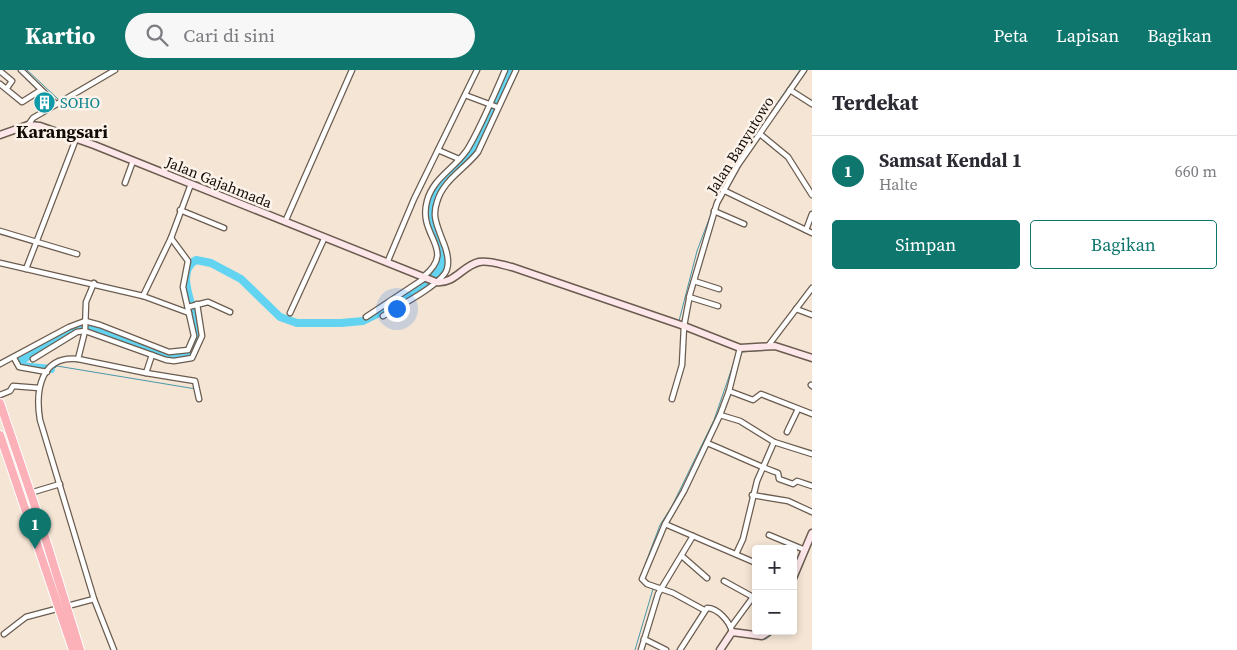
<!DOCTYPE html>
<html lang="id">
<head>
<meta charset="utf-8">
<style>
  :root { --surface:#fff; --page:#f7f7f7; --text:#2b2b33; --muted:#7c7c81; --line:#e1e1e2; --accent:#0f766e }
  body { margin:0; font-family:"Source Serif 4",serif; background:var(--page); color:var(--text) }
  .controls { position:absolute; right:15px; bottom:15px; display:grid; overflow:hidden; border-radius:5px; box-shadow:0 2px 8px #0003 }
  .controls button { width:45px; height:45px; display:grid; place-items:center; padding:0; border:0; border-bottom:1px solid var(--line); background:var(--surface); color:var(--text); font:25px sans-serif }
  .you { position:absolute; left:396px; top:238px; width:18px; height:18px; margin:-12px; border:4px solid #fff; border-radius:50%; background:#1a73e8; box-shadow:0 0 0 8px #1a73e833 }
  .badge { display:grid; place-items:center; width:32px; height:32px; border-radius:50%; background:var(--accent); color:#fff; font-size:16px; font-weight:700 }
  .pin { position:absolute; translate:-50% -41px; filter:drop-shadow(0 1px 2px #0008) }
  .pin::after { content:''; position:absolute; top:26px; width:18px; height:15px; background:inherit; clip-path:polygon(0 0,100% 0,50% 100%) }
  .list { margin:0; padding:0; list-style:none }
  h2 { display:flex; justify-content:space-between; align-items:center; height:65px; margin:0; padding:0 20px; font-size:21px }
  h2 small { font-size:16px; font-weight:400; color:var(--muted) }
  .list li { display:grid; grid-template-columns:32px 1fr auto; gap:15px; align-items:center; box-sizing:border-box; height:70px; padding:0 20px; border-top:1px solid var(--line) }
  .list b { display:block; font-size:19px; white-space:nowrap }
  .list p { margin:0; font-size:16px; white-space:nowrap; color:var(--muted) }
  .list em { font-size:16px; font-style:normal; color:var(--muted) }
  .actions { display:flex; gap:10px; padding:15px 20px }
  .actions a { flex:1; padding:11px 0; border:1px solid var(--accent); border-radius:5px; text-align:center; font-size:18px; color:var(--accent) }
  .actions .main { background:var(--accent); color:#fff }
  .icon { flex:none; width:28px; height:28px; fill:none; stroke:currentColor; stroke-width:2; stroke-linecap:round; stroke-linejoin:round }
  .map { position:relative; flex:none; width:812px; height:580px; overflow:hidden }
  header { display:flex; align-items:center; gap:30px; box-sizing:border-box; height:70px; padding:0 25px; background:var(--accent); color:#fff }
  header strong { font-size:24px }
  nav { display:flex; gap:28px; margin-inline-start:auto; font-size:18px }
  .search { width:350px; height:45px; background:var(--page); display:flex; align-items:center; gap:12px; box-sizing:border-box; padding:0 18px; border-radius:28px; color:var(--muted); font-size:19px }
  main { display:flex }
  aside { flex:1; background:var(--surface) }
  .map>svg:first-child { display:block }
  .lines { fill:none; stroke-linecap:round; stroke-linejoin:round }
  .stream { stroke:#4998aa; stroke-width:1 }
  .river { stroke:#62d4f1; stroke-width:8 }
  .street-casing { stroke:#6a5c4f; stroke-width:7 }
  .secondary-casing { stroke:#6a5c4f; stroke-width:9 }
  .highway-casing { stroke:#fff; stroke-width:10 }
  .street { stroke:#fff; stroke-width:4.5 }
  .secondary { stroke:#fee7ea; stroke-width:6 }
  .highway { stroke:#fcb0b8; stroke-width:8 }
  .labels { text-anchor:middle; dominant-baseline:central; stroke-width:5; stroke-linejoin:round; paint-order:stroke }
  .culture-label { font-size:15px; fill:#0d838f; stroke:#fdf3ea; text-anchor:start }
  .street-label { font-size:15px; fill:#100b06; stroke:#fdf3ea }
  .quarter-label { font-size:18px; font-weight:bold; fill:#100b06; stroke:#fdf3ea }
</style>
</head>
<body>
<header>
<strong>Kartio</strong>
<div class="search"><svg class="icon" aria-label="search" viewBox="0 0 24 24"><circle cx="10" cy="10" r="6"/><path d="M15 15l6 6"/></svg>Cari di sini</div>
<nav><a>Peta</a><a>Lapisan</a><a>Bagikan</a></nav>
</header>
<main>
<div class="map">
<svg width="812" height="580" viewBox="0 0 812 580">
  <rect width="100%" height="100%" fill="#f5e5d5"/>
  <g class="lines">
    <g class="stream">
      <path d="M27 0 58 29"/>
      <path d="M587 219 631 235"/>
      <path d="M802 234 807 228"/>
      <path d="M679 251 697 181 723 112 800 0"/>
      <path d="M742 282 765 280"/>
      <path d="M45 308 57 296 196 319"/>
      <path d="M645 514 640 508 660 455 672 436 714 350 734 292"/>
      <path d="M793 518 811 475"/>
      <path d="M751 568 766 569 776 561"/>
      <path d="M635 580 653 519"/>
    </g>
    <path class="river" d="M51 299 21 296 19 292C35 283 65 259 82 257 113 254 161 301 192 283 195 274 198 266 197 256 195 238 174 202 196 190L211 193 241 209 280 247 297 253H341L363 251 375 245 427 213 441 199 442 182 430 150 433 125 441 113 475 78 510 0"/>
    <defs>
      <g id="street">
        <path d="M21 0 56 34"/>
        <path d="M0 1 12 11 7 18"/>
        <path d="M0 14 22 32 41 20"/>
        <path d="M790 20 812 34"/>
        <path d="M465 25 497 37"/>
        <path d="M28 55 33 48 115 0"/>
        <path d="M760 64 788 87 812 125"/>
        <path d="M438 80 459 89"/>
        <path d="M125 113 133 91"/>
        <path d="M723 120 812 163"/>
        <path d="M180 140 224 158"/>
        <path d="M714 141 744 154"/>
        <path d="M285 152 352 0"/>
        <path d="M806 160 812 144"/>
        <path d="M0 161 77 184"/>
        <path d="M0 193 143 226 189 243"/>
        <path d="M387 193 414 129 477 0"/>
        <path d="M26 199 76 69"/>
        <path d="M423 207C458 179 417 167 427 131 433 108 454 99 467 80 480 59 495 23 505 0"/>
        <path d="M694 211 719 219"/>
        <path d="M143 226 171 168"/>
        <path d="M689 227 718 236"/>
        <path d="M188 237 208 232 230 242"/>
        <path d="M796 239 812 245"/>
        <path d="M290 243 324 169"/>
        <path d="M383 246C397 237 443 214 447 199 450 189 446 178 442 169 437 155 432 146 437 132 443 110 465 99 478 82L516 0"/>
        <path d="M366 247 425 208"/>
        <path d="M768 276 812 218"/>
        <path d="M14 288 19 297 47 302"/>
        <path d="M33 289 77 262 85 261 166 290 174 291 192 288 202 266 197 234"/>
        <path d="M78 289 85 261 86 232 94 213"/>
        <path d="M0 294 69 257 85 251 100 255 169 282 188 280 194 266 183 217 188 191 171 168 191 114"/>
        <path d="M146 303 152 285"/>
        <path d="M811 315 812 316"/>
        <path d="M729 321 753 330 761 324 812 344"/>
        <path d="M0 325 10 321 13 316 39 318"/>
        <path d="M672 329 682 295 684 256 690 224 717 133 738 95 804 0"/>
        <path d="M720 345 740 351 774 372 812 384"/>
        <path d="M787 362 798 339"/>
        <path d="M707 373C732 383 753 394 778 403L779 409 793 414 797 411 812 416"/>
        <path d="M30 423 60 414"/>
        <path d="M752 425 788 431 812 442"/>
        <path d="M665 454 756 493"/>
        <path d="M769 465 805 480"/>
        <path d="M736 484 743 469 757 411 774 372"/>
        <path d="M683 487 707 508"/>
        <path d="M724 511 753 527"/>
        <path d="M704 540 673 523 647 514 642 509 665 454 684 421 720 345 729 321 740 278"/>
        <path d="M731 557 753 527H756"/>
        <path d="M4 564 26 547 94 529"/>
        <path d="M644 569 666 580"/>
        <path d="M114 580 94 529 40 350C35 320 41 285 78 289L146 303 195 311 199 329"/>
        <path d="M641 580 658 524 693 466"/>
        <path d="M680 580 707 538C718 538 730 552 732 562"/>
      </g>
      <g id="secondary">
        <path d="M0 65 28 55 40 56 94 75 436 212C455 214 462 196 479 192 489 190 502 195 512 197L684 256 740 278 775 276 812 288"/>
        <path d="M793 508 812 463"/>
        <path d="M720 580 732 562 762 566 770 561"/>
      </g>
      <g id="highway">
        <path d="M0 333 40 451 80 580"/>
        <path d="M0 365 73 580"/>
      </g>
    </defs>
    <use href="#street" class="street-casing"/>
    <use href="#secondary" class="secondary-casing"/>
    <use href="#highway" class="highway-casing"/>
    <use href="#street" class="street"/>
    <use href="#secondary" class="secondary"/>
    <use href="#highway" class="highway"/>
  </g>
  <defs>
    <symbol id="building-disc" viewBox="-11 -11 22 22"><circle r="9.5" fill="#0f9aa8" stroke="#fdf3ea"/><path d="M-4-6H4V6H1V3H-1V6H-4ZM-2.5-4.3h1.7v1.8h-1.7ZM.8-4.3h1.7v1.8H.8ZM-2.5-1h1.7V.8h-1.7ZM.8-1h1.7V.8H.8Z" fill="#fff"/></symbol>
  </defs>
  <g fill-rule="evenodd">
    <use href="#building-disc" x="32" y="20" width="25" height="25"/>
  </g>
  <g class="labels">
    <g class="culture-label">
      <text x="60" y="32">SOHO</text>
    </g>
    <g class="street-label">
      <text transform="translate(740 75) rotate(-58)">Jalan Banyutowo</text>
      <text transform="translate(219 112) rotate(22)">Jalan Gajahmada</text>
    </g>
    <g class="quarter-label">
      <text x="62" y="61">Karangsari</text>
    </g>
  </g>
</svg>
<div class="controls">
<button>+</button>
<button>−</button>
</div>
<div class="you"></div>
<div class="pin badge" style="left:35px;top:479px">1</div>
</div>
<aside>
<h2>Terdekat<small></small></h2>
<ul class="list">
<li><span class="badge">1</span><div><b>Samsat Kendal 1</b><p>Halte</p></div><em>660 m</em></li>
</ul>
<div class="actions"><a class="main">Simpan</a><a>Bagikan</a></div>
</aside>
</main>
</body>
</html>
